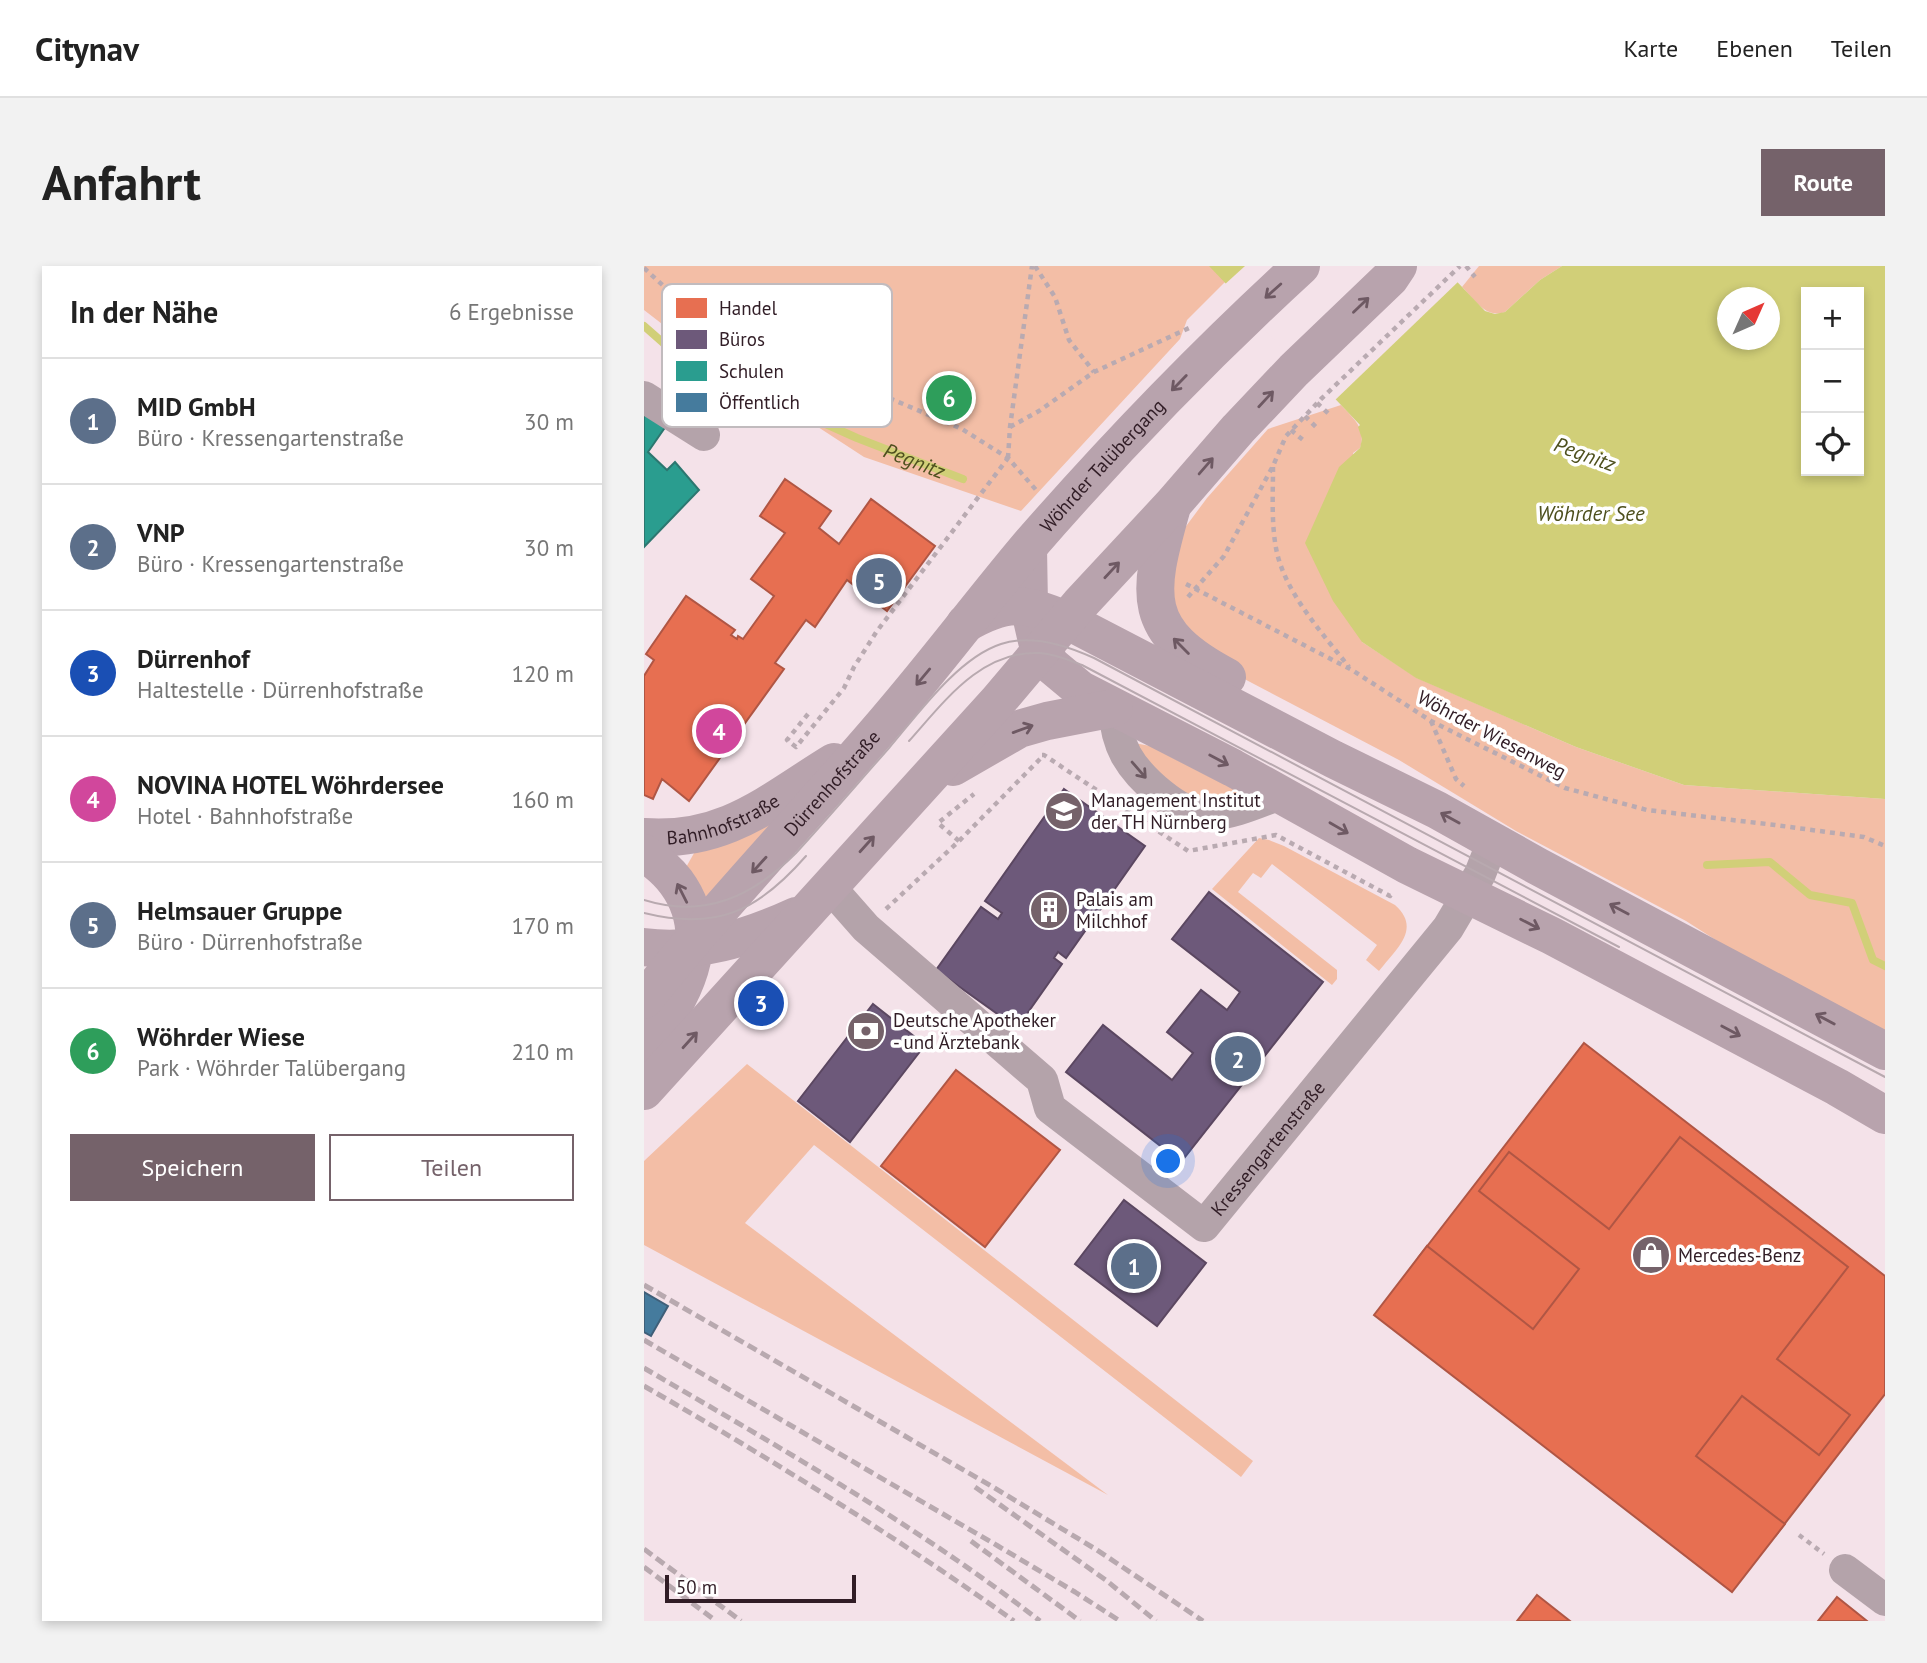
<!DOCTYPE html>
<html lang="de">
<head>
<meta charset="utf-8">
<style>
  :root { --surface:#fff; --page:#f2f2f2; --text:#222; --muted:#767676; --line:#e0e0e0; --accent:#75626a }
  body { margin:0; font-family:"PT Sans",sans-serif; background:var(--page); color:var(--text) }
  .controls { position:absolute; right:21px; top:21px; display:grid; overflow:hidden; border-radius:0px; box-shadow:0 4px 10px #0003 }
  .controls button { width:63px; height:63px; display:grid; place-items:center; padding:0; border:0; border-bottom:2px solid var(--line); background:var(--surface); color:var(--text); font:35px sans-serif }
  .compass { position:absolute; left:1073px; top:21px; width:63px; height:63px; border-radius:50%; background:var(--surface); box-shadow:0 4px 10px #0003; rotate:45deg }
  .scale { position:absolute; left:21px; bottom:18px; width:191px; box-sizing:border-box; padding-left:7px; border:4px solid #311d26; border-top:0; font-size:19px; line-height:24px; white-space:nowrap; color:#311d26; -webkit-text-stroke:5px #fff; paint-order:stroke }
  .you { position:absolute; left:525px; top:896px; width:24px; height:24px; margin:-18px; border:5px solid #fff; border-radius:50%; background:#1a73e8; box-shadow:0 0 0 10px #1a73e833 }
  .badge { display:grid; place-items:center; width:46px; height:46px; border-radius:50%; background:var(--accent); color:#fff; font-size:23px; font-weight:700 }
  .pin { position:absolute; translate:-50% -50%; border:4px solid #fff; box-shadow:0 2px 7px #0006 }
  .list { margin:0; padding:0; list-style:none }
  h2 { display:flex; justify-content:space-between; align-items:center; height:91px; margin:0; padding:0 28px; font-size:30px }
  h2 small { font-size:23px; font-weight:400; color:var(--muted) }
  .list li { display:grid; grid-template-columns:46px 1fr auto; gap:21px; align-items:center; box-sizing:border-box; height:126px; padding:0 28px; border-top:2px solid var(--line) }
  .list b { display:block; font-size:26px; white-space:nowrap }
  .list p { margin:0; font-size:23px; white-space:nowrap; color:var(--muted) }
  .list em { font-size:23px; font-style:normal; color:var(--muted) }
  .actions { display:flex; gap:14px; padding:21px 28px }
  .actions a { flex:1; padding:16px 0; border:2px solid var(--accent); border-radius:0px; text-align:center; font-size:24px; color:var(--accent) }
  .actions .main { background:var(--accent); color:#fff }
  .icon { flex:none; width:38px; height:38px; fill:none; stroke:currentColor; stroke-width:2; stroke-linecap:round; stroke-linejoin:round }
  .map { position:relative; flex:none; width:1241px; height:1355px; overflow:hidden; border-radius:0px }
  header { display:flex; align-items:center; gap:42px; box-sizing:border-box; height:98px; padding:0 35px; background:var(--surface); border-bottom:2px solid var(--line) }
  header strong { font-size:33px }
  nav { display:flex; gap:38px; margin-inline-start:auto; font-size:24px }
  .intro { display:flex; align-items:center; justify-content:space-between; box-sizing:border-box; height:168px; padding:0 42px }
  h1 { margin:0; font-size:49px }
  .button { padding:18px 32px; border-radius:0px; background:var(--accent); color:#fff; font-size:24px; font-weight:700 }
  main { display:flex; gap:42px; padding:0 42px }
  aside { flex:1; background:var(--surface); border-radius:0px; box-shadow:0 4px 10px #0003 }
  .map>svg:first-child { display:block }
  .green { fill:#f3bea6 }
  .water { fill:#d1cf78; fill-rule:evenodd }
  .pier { fill:#f4e2e9 }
  .shops { fill:#e76f51; stroke:#b05644; stroke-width:2 }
  .offices { fill:#6d597a; stroke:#5b4761; stroke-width:2 }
  .schools { fill:#2a9d8f; stroke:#2c7770; stroke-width:2 }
  .public { fill:#457b9d; stroke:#3f5f79; stroke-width:2 }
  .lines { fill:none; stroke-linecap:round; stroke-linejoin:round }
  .stream { stroke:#d1cf78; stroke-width:8 }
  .path { stroke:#b9aab1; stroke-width:4.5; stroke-dasharray:5 5; stroke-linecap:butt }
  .minor { stroke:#b4a3aa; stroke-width:32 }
  .major { stroke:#b8a3ad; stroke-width:38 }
  .tram { stroke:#b8a9af; stroke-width:2 }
  .rail { stroke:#b8a9af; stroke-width:5; stroke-dasharray:10 5; stroke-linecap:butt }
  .oneway { stroke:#6e5963 }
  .oneway2 { stroke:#6c5961 }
  .labels { text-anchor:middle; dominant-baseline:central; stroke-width:7; stroke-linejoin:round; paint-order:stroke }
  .street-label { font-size:19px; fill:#311d26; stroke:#fff }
  .poi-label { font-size:19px; fill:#311d26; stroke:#fff; text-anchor:start }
  .water-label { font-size:21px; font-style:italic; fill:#4e501e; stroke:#fff }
  .key { fill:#fff; stroke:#c1bbbe; stroke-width:2 }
  .key-label { font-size:19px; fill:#311d26 }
</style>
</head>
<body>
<header>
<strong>Citynav</strong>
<nav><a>Karte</a><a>Ebenen</a><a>Teilen</a></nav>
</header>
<div class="intro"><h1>Anfahrt</h1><a class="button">Route</a></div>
<main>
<aside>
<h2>In der Nähe<small>6 Ergebnisse</small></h2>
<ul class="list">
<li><span class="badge" style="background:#5c6f8a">1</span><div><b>MID GmbH</b><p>Büro · Kressengartenstraße</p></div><em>30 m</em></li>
<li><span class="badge" style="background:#5c6f8a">2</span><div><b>VNP</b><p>Büro · Kressengartenstraße</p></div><em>30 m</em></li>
<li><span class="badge" style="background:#1a4fb4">3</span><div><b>Dürrenhof</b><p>Haltestelle · Dürrenhofstraße</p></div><em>120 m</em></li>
<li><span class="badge" style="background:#d1479c">4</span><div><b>NOVINA HOTEL Wöhrdersee</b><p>Hotel · Bahnhofstraße</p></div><em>160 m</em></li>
<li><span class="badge" style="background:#5c6f8a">5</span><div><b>Helmsauer Gruppe</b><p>Büro · Dürrenhofstraße</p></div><em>170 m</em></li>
<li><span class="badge" style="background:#2e9e5b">6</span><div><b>Wöhrder Wiese</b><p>Park · Wöhrder Talübergang</p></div><em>210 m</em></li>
</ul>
<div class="actions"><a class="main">Speichern</a><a>Teilen</a></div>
</aside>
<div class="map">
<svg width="1241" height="1355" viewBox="0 0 1241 1355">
  <rect width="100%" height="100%" fill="#f4e2e9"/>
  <g class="green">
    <path d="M0 0H597L543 54 536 73 377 245 220 191 31 68 0 44Z"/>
    <path d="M835 0H918L896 14 861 46C842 53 831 34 818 21Z"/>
    <path d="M697 139C709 152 723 163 716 182L709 187 718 376 773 412 932 481 1040 519 1241 533V766L1078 678 1042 655 872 565 755 494 568 396 545 374 523 318 537 267 563 232 624 163Z"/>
    <path d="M485 476 506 480 601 529 545 537Z"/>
    <path d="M138 549 65 632 59 633 41 603 53 582Z"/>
    <path d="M615 572 625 574 640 580 751 639C778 663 752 683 735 705L722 694 733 679 628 598 617 612 609 607 594 626 693 704V713L688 719 568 623Z"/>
    <path d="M103 798 609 1195 597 1211 170 879 101 957 464 1229 0 979V895Z"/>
  </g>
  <path class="water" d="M565 0H798L841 45 851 48 861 46 896 14 918 0H1241V533L1040 519 932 481 772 412 718 376 689 335 661 277 695 201 716 182 718 173 714 161 716 159ZM1162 26H1215V205H1162ZM1084 32H1126V74H1084Z"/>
  <path class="pier" d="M601 0H803L816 14 689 136 579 20Z"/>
  <g class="shops">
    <path d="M141 213 187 245 175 262 195 278 227 233 291 280 243 345 203 314 171 361 162 354 131 397 140 403 45 535 18 513 9 533 0 529V410L10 394 2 388 42 330 91 364 87 369 93 373 94 370 99 373 130 330 107 313 141 267 116 250Z"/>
    <path d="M940 777 1241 1010V1128L1132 1269 774 992Z"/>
    <path d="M312 804 416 884 341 981 237 900Z"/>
    <path d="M1036 871 1204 1001 1133 1093 1206 1149 1175 1189 1098 1130 1052 1190 1141 1258 1088 1326 730 1049 783 980 889 1063 935 1003 835 925 865 886 965 963Z"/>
    <path d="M893 1329 926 1355H873Z"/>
    <path d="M1193 1331 1223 1355H1174Z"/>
  </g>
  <g class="offices">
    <path d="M420 523 501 580 422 692 414 686 410 692 418 698 373 762 292 704 337 641 354 653 358 647 341 635Z"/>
    <path d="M565 626 679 716 537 896 422 806 459 759 528 814 549 787 523 766 557 724 583 744 596 726 528 673Z"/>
    <path d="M229 738 281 779 206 876 154 835Z"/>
    <path d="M480 934 562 997 513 1060 431 998Z"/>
  </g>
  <path class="schools" d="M0 146 22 160 4 186 23 204 31 196 55 224 0 281Z"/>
  <path class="public" d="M0 1026 24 1040 7 1070 0 1066Z"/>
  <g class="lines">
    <g class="stream">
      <path id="s1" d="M0 60 33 89 61 104 213 172 319 213"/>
      <path d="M1063 599 1126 596 1166 629 1208 637 1229 694 1241 700"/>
    </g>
    <g class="path">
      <path d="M391 0 411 31 425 74 450 106"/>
      <path d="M822 0 831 11"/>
      <path d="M0 2 26 26 78 61 318 163 364 192 393 225"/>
      <path d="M25 116 78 61"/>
      <path d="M673 137 687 150"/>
      <path d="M661 150 673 162"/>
      <path d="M366 161 395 145 450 106 545 62"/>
      <path d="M647 164 659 174"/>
      <path d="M364 192 366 161 388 0"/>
      <path d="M629 201C629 229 627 260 633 287 643 329 679 368 705 401"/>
      <path d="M542 318 708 404 787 455 921 522 1003 544 1131 559 1220 571 1241 580"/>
      <path d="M544 331 580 290 629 200 642 170 677 133 816 0"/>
      <path d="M164 448 143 474 152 481 200 422 210 401 233 365 364 192"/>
      <path d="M787 455 812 513 820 520"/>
      <path d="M398 489H400L544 585 632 569 746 630 749 625"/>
      <path d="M315 575 294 557 330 528"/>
      <path d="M242 643 315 575 398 491"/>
      <path d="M1155 1269 1180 1288"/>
    </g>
    <g class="minor">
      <path d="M0 131 60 169"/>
      <path d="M470 442C471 459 474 474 482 489 495 512 535 550 563 549 588 548 612 537 636 528"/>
      <path id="s2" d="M185 620 222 662 398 814 406 842 560 960 804 662 836 608 849 575"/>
      <path d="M1201 1304 1241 1334"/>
    </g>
    <g class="major">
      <path d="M527 244C503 329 496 365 583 411"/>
      <path d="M384 282 385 340 393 375 407 399 437 424 589 502 763 599 908 670 1193 821 1241 849"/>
      <path d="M321 358C362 334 380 336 422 354L689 493 793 544 893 600 1241 785"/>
      <path d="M309 501 375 463 403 455 470 442"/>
      <path id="s3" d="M0 571C82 577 126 535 190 496"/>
      <path d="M0 587C12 595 23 604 32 616 74 673 37 736 0 783"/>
      <path d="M0 681C53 688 104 672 152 650"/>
      <path id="s4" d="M0 734C77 637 163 548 243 454 292 397 336 338 384 281 470 182 561 88 657 0"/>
      <path d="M0 825 354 435 436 338 529 238 594 163 650 104 746 12 754 0"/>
    </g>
    <g class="tram">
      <path d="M265 475C300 436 337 384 396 387 411 388 425 394 438 399L975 681"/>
      <path d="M0 634C61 653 109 630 152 587 184 552 214 517 245 482 274 448 314 392 357 378 387 368 422 379 450 392L1241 811"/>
      <path d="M0 647C73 665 114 645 162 590"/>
    </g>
    <g class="rail">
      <path d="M0 1019 349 1221 453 1284 559 1355"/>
      <path d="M0 1074 354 1280 431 1326 476 1355"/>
      <path d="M0 1102C133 1180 274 1260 396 1355"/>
      <path d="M0 1120C127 1193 251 1270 370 1355"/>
      <path d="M331 1221 463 1315 512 1355"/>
      <path d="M327 1275 436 1355"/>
      <path d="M0 1283 97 1355"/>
      <path d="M0 1301 72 1355"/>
    </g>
  </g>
  <defs><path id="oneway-shaft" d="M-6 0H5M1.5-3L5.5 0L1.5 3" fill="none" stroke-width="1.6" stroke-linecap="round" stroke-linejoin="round" transform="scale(1.75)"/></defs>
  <g class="oneway">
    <use href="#oneway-shaft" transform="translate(629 25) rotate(138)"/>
    <use href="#oneway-shaft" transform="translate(717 39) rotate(-44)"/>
    <use href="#oneway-shaft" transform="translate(535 117) rotate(134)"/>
    <use href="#oneway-shaft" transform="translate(622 133) rotate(-47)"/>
    <use href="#oneway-shaft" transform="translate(562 200) rotate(-49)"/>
    <use href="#oneway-shaft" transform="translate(468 304) rotate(-47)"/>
    <use href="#oneway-shaft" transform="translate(537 380) rotate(-135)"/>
    <use href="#oneway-shaft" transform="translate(279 411) rotate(130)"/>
    <use href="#oneway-shaft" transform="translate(379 463) rotate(-20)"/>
    <use href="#oneway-shaft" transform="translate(575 494) rotate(28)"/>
    <use href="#oneway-shaft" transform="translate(806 552) rotate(-151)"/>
    <use href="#oneway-shaft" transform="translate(695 562) rotate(30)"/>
    <use href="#oneway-shaft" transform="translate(223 578) rotate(-48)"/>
    <use href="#oneway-shaft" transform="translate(115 599) rotate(132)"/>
    <use href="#oneway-shaft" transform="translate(38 627) rotate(-117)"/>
    <use href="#oneway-shaft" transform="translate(975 643) rotate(-152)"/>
    <use href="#oneway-shaft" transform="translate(886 658) rotate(27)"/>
    <use href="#oneway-shaft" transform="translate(1181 753) rotate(-152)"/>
    <use href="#oneway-shaft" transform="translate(1087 765) rotate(28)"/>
    <use href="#oneway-shaft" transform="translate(46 774) rotate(-48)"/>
  </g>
  <use class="oneway2" href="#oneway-shaft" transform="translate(495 504) rotate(49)"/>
  <defs>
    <symbol id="university-disc" viewBox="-11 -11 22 22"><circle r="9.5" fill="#75626a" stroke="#fff"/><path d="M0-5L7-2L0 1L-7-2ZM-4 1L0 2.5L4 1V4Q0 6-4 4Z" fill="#fff"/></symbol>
    <symbol id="building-disc" viewBox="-11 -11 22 22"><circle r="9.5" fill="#75626a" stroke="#fff"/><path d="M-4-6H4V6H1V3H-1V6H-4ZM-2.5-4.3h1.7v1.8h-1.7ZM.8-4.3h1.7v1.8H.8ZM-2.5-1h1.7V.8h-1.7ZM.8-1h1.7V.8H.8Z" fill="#fff"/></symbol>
    <symbol id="bank-disc" viewBox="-11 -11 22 22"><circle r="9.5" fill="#75626a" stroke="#fff"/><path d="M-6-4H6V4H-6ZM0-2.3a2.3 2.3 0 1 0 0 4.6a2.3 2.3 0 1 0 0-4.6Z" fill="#fff"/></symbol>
    <symbol id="shop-disc" viewBox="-11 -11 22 22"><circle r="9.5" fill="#75626a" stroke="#fff"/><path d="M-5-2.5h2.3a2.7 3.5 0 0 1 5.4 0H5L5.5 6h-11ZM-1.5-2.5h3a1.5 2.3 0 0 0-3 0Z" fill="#fff"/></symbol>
  </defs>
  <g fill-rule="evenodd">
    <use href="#university-disc" x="398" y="523" width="44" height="44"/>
    <use href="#building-disc" x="383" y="622" width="44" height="44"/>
    <use href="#bank-disc" x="200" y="743" width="44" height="44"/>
    <use href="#shop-disc" x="985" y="967" width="44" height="44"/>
  </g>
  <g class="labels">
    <g class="street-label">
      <text stroke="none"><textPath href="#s4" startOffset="704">Wöhrder Talübergang</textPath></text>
      <text transform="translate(848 468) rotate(28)">Wöhrder Wiesenweg</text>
      <text stroke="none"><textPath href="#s4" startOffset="287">Dürrenhofstraße</textPath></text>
      <text stroke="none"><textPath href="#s3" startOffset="82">Bahnhofstraße</textPath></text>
      <text stroke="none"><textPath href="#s2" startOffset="612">Kressengartenstraße</textPath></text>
    </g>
    <g class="poi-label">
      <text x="447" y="534">Management Institut<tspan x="447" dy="22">der TH Nürnberg</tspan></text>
      <text x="432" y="633">Palais am<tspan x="432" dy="22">Milchhof</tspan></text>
      <text x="249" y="754">Deutsche Apotheker<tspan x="249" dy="22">- und Ärztebank</tspan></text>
      <text x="1034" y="989">Mercedes-Benz</text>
    </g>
    <g class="water-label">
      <text transform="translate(941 188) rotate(20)">Pegnitz</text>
      <text stroke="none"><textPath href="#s1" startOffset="304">Pegnitz</textPath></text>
      <text x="947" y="247">Wöhrder See</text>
    </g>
  </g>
  <rect x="18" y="18" width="230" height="143" rx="10" class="key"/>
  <rect x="32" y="32" width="31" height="20" fill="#e76f51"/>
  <rect x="32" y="64" width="31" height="19" fill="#6d597a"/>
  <rect x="32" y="95" width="31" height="20" fill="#2a9d8f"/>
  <rect x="32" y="127" width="31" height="19" fill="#457b9d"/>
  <g class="key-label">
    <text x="75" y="49">Handel</text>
    <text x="75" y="80">Büros</text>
    <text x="75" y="112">Schulen</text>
    <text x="75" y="143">Öffentlich</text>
  </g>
</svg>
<div class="controls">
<button>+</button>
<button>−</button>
<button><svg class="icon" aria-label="locate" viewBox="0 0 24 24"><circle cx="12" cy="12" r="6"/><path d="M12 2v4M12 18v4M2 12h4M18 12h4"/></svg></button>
</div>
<svg class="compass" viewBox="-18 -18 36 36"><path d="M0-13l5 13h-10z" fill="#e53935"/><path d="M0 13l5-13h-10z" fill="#767676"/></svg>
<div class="scale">50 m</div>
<div class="you"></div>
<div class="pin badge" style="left:490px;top:1000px;background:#5c6f8a">1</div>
<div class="pin badge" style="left:594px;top:793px;background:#5c6f8a">2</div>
<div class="pin badge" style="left:117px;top:737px;background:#1a4fb4">3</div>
<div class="pin badge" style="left:75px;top:465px;background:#d1479c">4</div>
<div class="pin badge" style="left:235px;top:315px;background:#5c6f8a">5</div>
<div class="pin badge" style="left:305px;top:132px;background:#2e9e5b">6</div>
</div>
</main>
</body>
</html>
